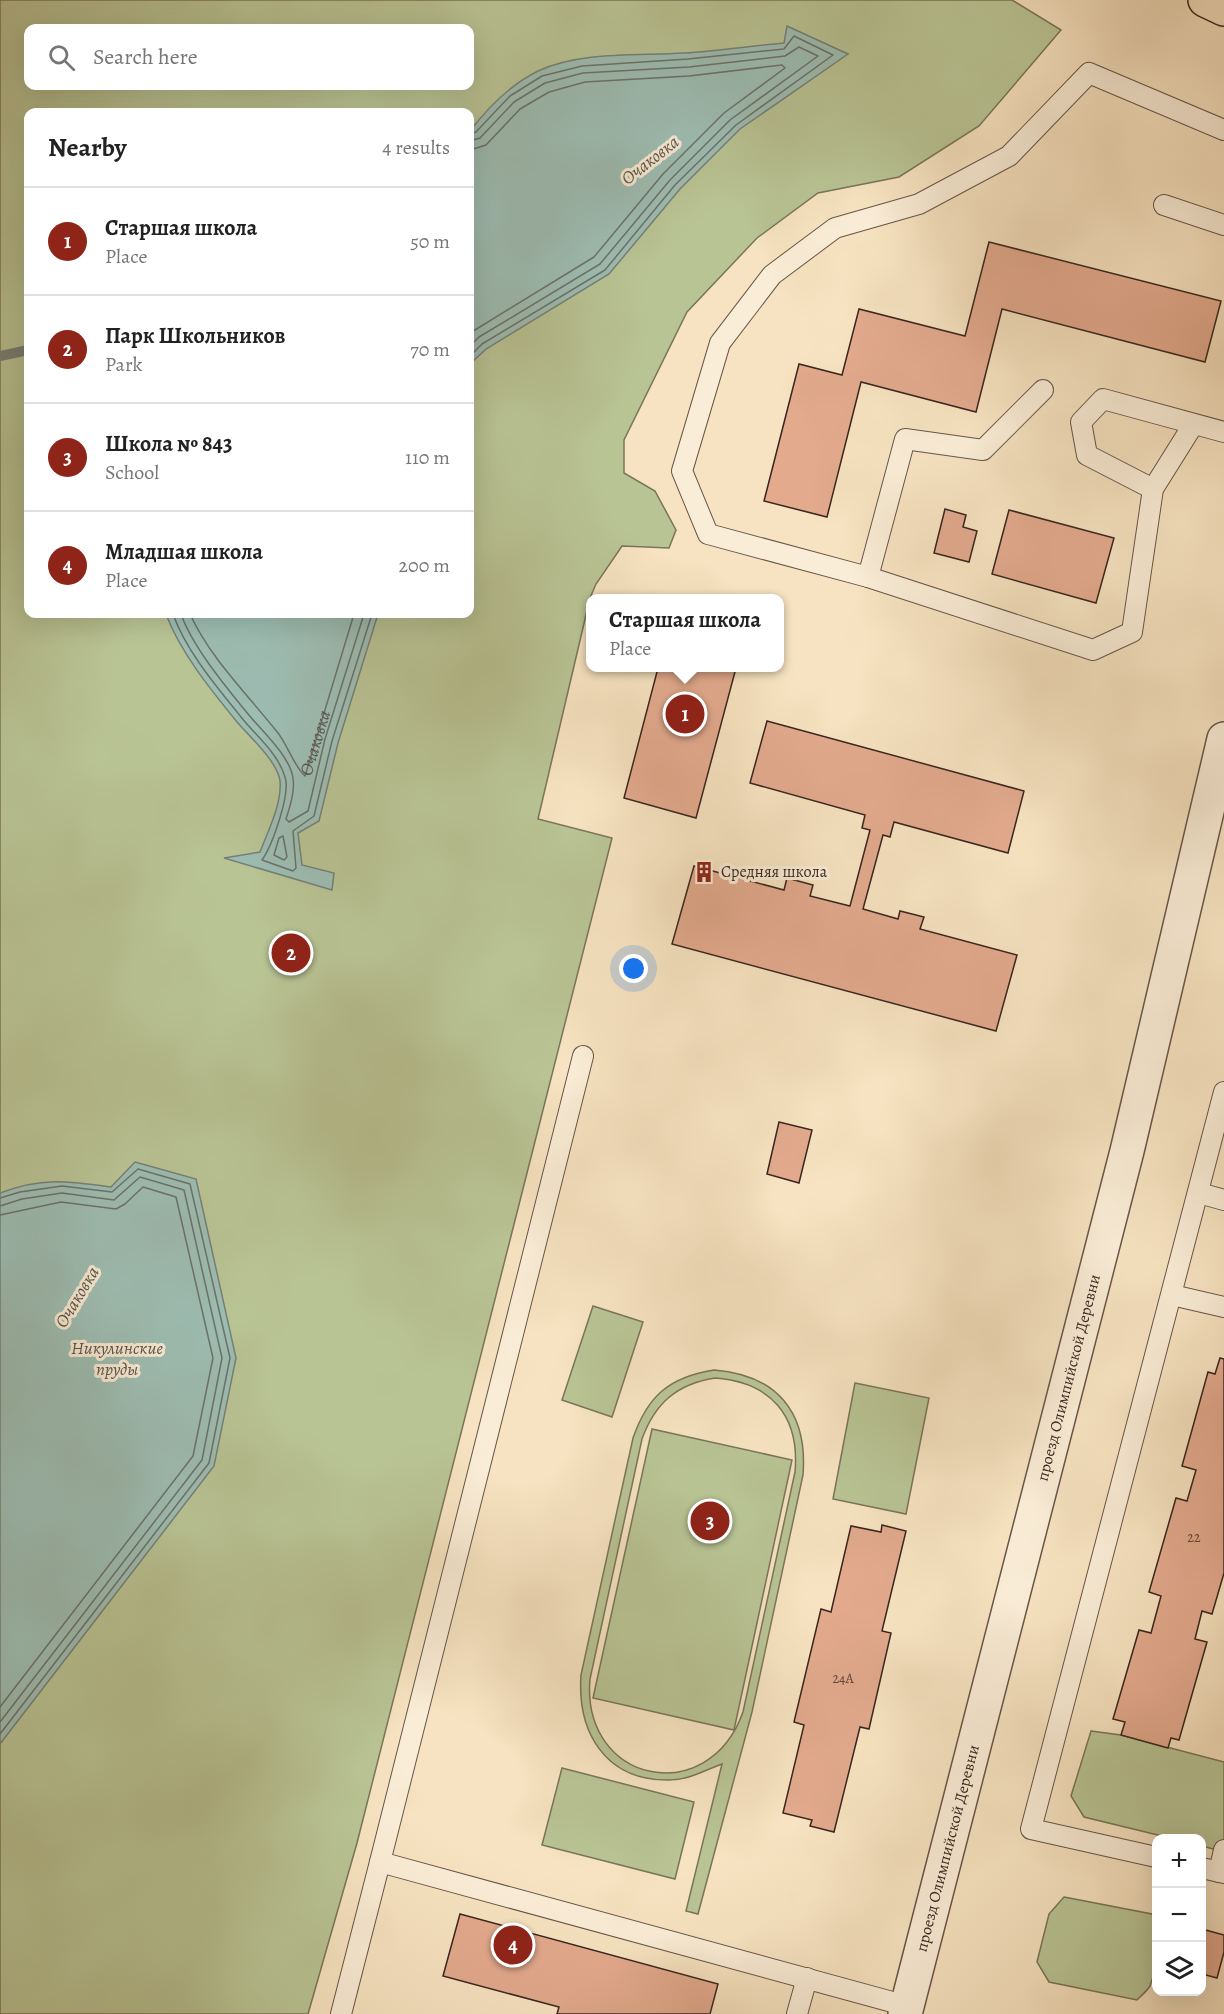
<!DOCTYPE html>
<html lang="en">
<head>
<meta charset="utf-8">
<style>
  :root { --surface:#fff; --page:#f2f2f2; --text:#222; --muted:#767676; --line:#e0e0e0; --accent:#8f2418 }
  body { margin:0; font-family:Alegreya,serif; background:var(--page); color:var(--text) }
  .controls { position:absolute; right:18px; bottom:18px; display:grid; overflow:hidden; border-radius:12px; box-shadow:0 6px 24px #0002 }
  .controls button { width:54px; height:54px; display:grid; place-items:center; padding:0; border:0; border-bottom:2px solid var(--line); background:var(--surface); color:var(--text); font:30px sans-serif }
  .you { position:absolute; left:634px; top:969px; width:21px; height:21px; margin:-15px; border:4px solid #fff; border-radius:50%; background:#1a73e8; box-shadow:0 0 0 9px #1a73e833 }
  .badge { display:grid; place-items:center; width:39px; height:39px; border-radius:50%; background:var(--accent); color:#fff; font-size:20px; font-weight:700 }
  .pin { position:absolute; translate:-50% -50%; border:3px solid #fff; box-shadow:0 2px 6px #0006 }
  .popup { position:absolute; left:586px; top:594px; width:198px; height:78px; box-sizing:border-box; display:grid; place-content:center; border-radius:12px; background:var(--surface); filter:drop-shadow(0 2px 4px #0005); font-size:20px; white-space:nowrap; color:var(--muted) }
  .popup b { font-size:22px; color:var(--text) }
  .popup::after { content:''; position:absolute; left:50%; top:100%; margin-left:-12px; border:12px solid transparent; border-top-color:var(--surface) }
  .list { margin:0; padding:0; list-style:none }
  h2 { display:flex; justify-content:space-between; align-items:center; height:78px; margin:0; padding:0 24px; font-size:26px }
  h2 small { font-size:20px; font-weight:400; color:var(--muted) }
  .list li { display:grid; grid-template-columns:39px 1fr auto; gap:18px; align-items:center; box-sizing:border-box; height:108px; padding:0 24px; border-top:2px solid var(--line) }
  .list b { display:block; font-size:22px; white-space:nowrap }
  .list p { margin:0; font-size:20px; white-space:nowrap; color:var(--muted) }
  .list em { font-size:20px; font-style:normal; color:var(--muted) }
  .icon { flex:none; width:33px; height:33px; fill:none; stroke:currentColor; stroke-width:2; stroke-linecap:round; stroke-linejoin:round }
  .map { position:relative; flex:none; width:1224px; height:2014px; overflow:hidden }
  .search { position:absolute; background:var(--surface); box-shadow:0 6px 24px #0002; left:24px; top:24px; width:450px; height:66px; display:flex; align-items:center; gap:15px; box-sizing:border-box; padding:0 21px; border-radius:12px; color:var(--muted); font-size:22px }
  .panel { position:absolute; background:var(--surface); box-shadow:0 6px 24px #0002; left:24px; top:108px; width:450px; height:510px; border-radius:12px }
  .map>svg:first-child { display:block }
  .green { fill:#b9c495; stroke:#79755a; stroke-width:1.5; fill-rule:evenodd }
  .water { fill:#9dbeb4; stroke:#758178; stroke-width:1.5 }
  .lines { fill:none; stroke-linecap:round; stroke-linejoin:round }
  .shore { stroke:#6b726a; stroke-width:1.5 }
  .stream { stroke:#758178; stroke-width:10 }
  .building { fill:#e3aa8e; stroke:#39261f; stroke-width:1.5 }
  .service-casing { stroke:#685548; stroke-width:22 }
  .minor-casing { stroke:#685548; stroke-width:36 }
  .primary-casing { stroke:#39261f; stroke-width:36 }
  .service { stroke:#faedd7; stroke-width:20 }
  .minor { stroke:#faedd7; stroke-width:33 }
  .primary { stroke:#f7e3c1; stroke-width:33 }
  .labels { text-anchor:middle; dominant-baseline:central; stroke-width:6; stroke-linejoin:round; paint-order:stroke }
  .number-label { font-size:14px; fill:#64473b }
  .poi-label { font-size:16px; fill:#39261f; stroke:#faedd7; text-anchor:start }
  .street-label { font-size:16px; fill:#39261f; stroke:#faedd7 }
  .water-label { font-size:18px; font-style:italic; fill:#57544c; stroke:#faedd7 }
</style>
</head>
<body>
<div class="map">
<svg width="1224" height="2014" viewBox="0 0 1224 2014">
  <rect width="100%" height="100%" fill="#f7e3c1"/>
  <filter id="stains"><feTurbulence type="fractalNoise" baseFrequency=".00333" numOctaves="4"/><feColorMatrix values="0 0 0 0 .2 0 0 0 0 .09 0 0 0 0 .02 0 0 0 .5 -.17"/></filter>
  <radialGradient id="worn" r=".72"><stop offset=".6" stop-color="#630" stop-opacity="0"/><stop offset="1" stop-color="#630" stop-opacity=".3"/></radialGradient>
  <g class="green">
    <path d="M0 0H1012L1061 30 979 126 899 177 818 193 757 238 687 312 624 440V473L655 491 676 530 669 548 622 546 596 584 590 598 538 819 612 838 357 1843 308 2014H0ZM28 28H470V86H28ZM28 112H470V614H28Z"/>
    <path d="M593 1306 643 1322 612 1417 562 1400Z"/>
    <path d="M714 1370C777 1375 808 1412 803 1475L752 1712 698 1914 686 1911 722 1764C705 1770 689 1780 669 1780 606 1781 577 1733 581 1675L633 1438C648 1395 670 1377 714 1370ZM715 1378C771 1382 800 1416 795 1472L743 1712C708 1810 581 1783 590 1679L642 1439C655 1403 677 1384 715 1378Z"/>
    <path d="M855 1383 929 1398 906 1514 833 1499Z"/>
    <path d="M652 1429 792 1460 734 1730 593 1698Z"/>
    <path d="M1091 1731 1121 1735 1224 1762V1852L1202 1846V1838H1170L1084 1817 1071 1796Z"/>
    <path d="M562 1768 694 1802 675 1879 542 1845Z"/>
    <path d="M1064 1897 1152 1914C1163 1931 1157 1967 1150 1986 1147 1991 1141 1996 1137 2000L1049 1982 1037 1962 1049 1914Z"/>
  </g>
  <g class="water">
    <path d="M787 26 848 54 740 129 680 189 609 274 486 349 470 364V131C489 106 510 85 538 71 581 51 638 56 684 53 717 51 751 46 784 43Z"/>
    <path d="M166 614H378L338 743 319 821 298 833 302 865 334 873 332 890 224 858 260 852C268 831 282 804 280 781 278 762 249 736 237 722 211 690 180 652 166 614Z"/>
    <path d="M135 1162 196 1179 236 1358 214 1466 0 1744V1193C42 1177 68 1181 111 1187Z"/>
  </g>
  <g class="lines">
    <g class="shore">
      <path d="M470 134 476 132 510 96 542 76 582 66 688 59 784 49 794 36 833 55 736 125 675 185 605 270 482 344 470 356"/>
      <path d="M470 141 480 138 514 102 545 83 583 73 689 67 785 56 799 47 818 56 730 120 670 180 600 264 479 337 470 346"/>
      <path d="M470 150 486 145 520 109 549 92 585 82 689 76 782 65 785 68 724 113 663 174 594 257 470 333"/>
      <path d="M173 614C186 651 217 687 241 717 256 736 278 753 285 777 291 793 272 846 262 860L293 871 296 868 293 831 314 816 332 741 372 614"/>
      <path d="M181 614C192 646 226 687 248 714 261 730 290 756 293 778 295 792 290 806 286 819L289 822 308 811 325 739 364 614"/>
      <path id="s1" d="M190 614C210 658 248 695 278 733 288 746 294 766 305 776L354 614"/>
      <path d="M283 836 287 857 284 860 274 855 279 838Z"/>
      <path d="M0 1198 20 1192 62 1186 112 1192 138 1169 190 1184 230 1358 209 1463 0 1734"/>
      <path d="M0 1206 22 1199 62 1193 114 1200 140 1177 184 1190 222 1358 202 1460 0 1722"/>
      <path d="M0 1215 61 1202 116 1209 125 1204 143 1187 176 1197 213 1358 193 1456 0 1707"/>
    </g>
    <path class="stream" d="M0 356 28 350"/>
  </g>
  <g class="building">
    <path d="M989 242 1221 301 1205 362 1002 309 976 412 861 382 827 517 764 501 799 364 842 375 859 309 965 336Z"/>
    <path d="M945 509 966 515 963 527 977 531 969 562 934 553Z"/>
    <path d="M1009 510 1114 538 1096 603 992 574Z"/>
    <path d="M658 668H736L696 818 624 798Z"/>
    <path d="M767 721 1024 791 1008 853 894 822 890 837 883 835 863 909 898 919 900 911 924 917 920 929 1017 955 996 1031 672 944 694 866 784 890 787 878 813 885 810 896 850 906 870 830 862 828 865 815 750 783Z"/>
    <path d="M779 1122 812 1130 799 1183 767 1174Z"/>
    <path d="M1220 1358 1224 1359V1573L1212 1614 1202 1611 1195 1639 1207 1642 1179 1740 1171 1738 1168 1748 1121 1735 1125 1722 1113 1719 1139 1630 1151 1633 1161 1596 1149 1592 1176 1498 1187 1501 1196 1470 1182 1466 1208 1372 1215 1374Z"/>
    <path d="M882 1525 906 1531 882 1631 891 1633 869 1729 860 1727 834 1832 810 1826 812 1820 783 1813 804 1725 794 1722 821 1609 831 1612 851 1526 881 1532Z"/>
    <path d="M460 1914 718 1984 710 2014H557L559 2007 443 1976Z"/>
    <path d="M1202 1929 1224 1935V1952L1217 1978 1202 1974Z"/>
  </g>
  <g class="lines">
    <defs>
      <g id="service">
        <path d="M1164 205 1224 225"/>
        <path d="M1193 425 1153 489 1132 632 1093 650 868 577 708 534 682 471 720 343 772 275 835 228 919 204 1009 156 1089 73 1224 130"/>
        <path d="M1153 489 1087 455 1081 422 1103 399 1224 432"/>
        <path d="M868 577 905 439 983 450 1043 390"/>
        <path d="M583 1056 380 1862 907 2006"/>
        <path d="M1199 1193 1224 1200"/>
        <path d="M1172 1295 1224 1307"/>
        <path d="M1156 1857 1031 1829 1224 1092"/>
        <path d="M1202 1868 1224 1873"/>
        <path d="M1219 1872 1224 1850"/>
        <path d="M341 2014 380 1862"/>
        <path d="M797 2014 807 1978"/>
      </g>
      <g id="minor">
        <path id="s2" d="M905 2014 1127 1151 1224 739"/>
      </g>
      <path id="primary" d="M1205 0 1224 9"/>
    </defs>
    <use href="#service" class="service-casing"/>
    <use href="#minor" class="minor-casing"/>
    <use href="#primary" class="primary-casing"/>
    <use href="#service" class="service"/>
    <use href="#minor" class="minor"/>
    <use href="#primary" class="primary"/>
  </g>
  <defs>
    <symbol id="building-bare" viewBox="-9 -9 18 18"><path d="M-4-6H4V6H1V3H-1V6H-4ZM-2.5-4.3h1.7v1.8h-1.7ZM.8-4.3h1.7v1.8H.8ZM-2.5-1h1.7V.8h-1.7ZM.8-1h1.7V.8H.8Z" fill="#8f2418" stroke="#faedd7" stroke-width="2.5" paint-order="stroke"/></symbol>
  </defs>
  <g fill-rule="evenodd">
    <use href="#building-bare" x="689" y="857" width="30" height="30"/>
  </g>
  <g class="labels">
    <g class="number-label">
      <text x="1194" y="1537">22</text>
      <text x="843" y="1678">24А</text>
    </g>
    <g class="poi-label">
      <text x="721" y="872">Средняя школа</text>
    </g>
    <g class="street-label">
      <text stroke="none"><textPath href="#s2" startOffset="657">проезд Олимпийской Деревни</textPath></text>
      <text stroke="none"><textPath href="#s2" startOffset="171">проезд Олимпийской Деревни</textPath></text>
    </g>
    <g class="water-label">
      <text transform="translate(650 160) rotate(-38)">Очаковка</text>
      <text stroke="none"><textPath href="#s1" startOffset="234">Очаковка</textPath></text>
      <text transform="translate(77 1297) rotate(-59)">Очаковка</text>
      <text x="117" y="1348">Никулинские<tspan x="117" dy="21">пруды</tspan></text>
    </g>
  </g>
  <rect width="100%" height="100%" filter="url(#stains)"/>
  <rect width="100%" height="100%" fill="url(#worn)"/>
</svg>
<div class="controls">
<button>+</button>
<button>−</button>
<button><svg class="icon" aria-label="layers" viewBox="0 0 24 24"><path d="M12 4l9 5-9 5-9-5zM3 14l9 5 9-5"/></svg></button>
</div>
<div class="you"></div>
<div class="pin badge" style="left:685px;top:714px">1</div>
<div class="popup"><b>Старшая школа</b>Place</div>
<div class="pin badge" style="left:291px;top:953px">2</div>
<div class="pin badge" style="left:710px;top:1521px">3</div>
<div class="pin badge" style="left:513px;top:1945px">4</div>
<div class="search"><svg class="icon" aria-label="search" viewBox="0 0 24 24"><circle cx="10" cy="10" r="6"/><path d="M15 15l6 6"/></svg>Search here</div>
<section class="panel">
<h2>Nearby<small>4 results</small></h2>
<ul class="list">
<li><span class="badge">1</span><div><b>Старшая школа</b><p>Place</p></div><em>50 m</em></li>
<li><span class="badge">2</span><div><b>Парк Школьников</b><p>Park</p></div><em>70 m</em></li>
<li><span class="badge">3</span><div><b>Школа № 843</b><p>School</p></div><em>110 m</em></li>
<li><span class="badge">4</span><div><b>Младшая школа</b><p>Place</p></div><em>200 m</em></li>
</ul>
</section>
</div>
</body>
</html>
